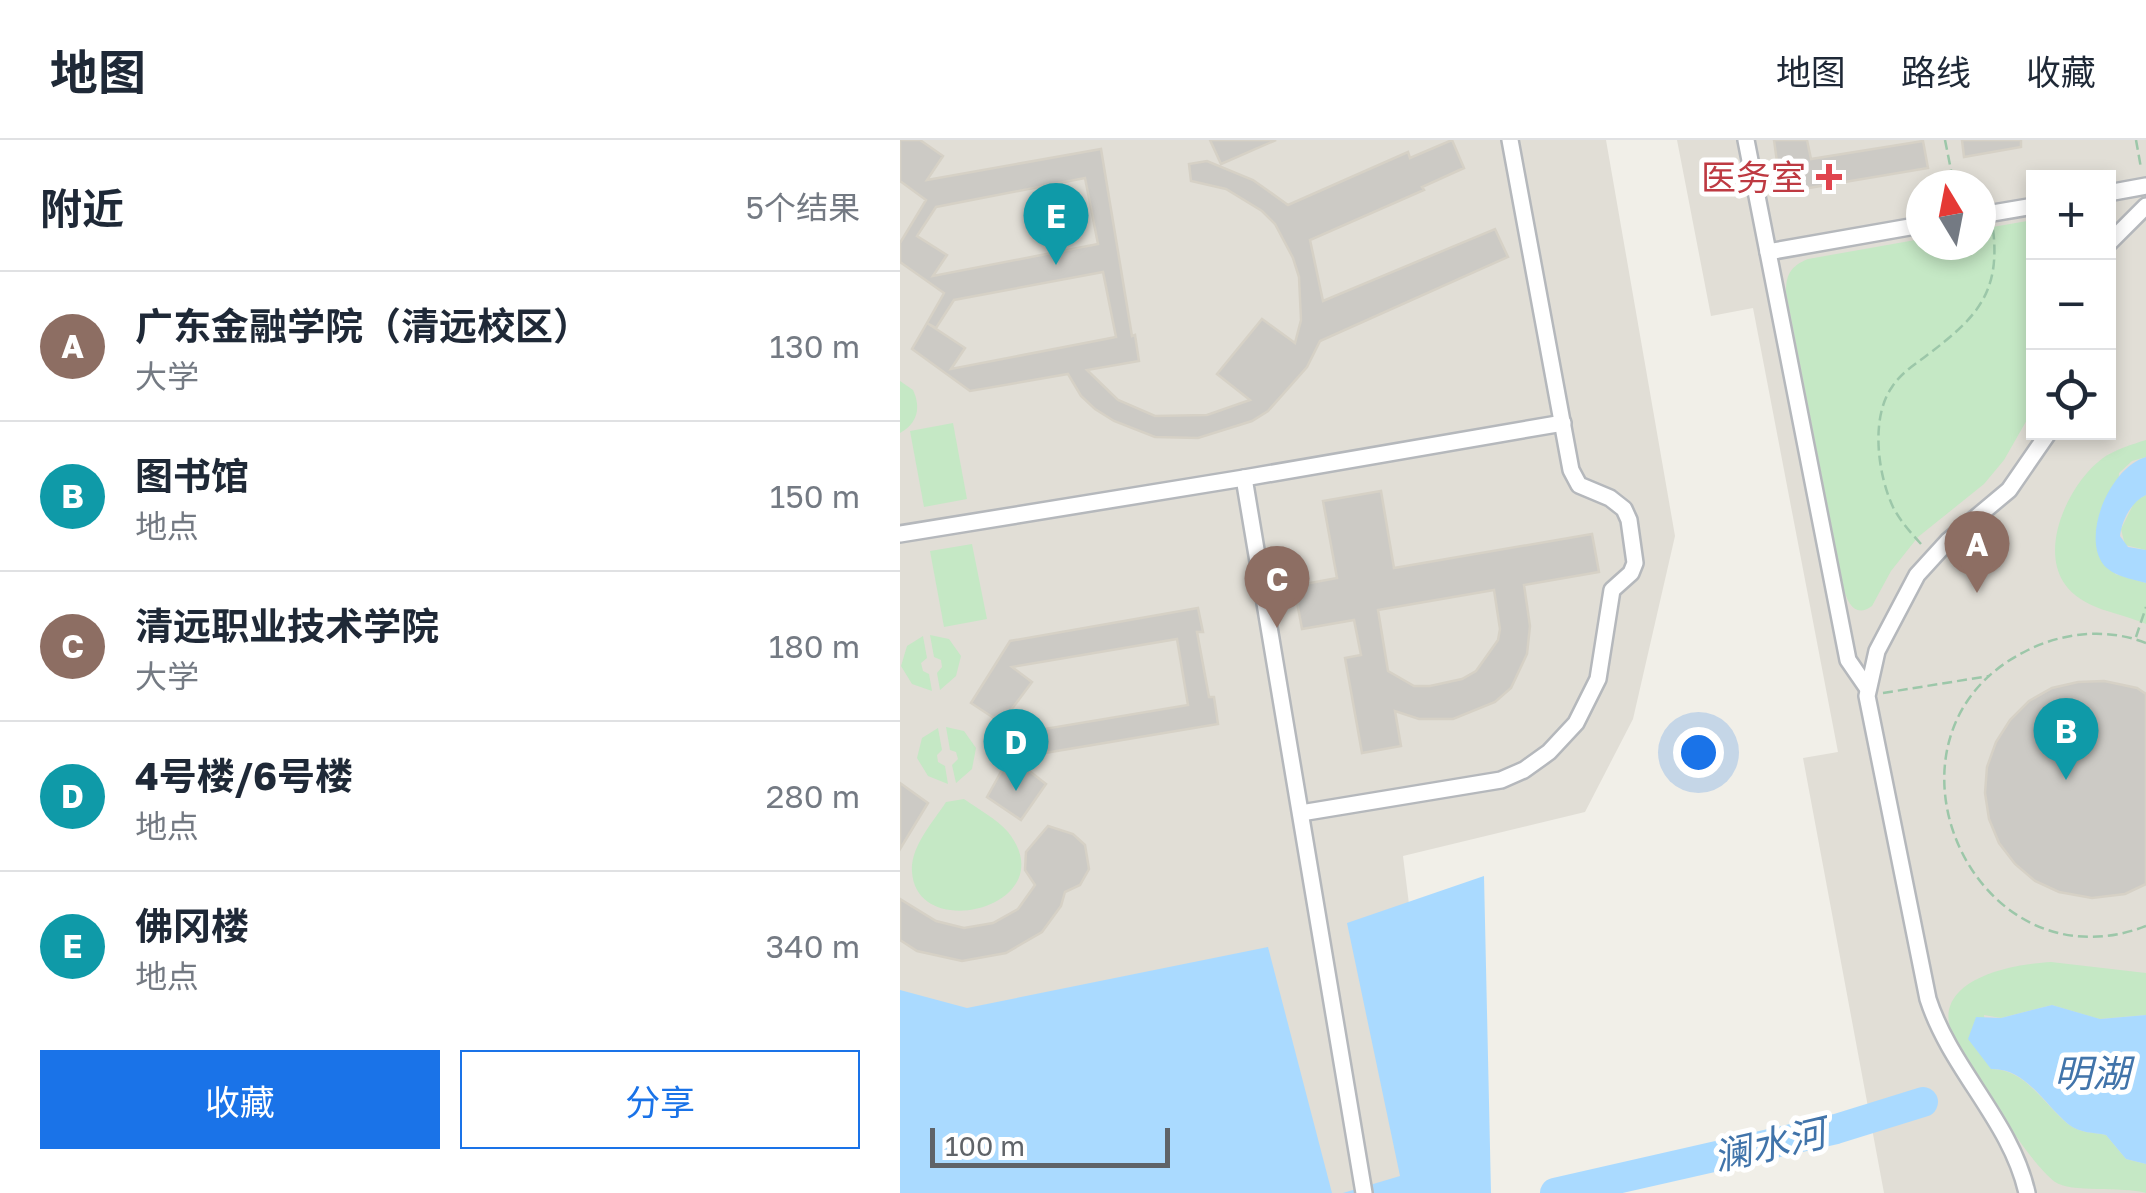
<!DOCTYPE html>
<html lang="zh">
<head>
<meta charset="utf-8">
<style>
  :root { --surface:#fff; --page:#f2f2f3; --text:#1f2937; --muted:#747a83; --line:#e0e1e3; --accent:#1a73e8 }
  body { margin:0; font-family:"Golos Text","Noto Sans SC",sans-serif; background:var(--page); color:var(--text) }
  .controls { position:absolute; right:30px; top:30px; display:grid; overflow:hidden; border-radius:0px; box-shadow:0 5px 15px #0003 }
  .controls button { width:90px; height:90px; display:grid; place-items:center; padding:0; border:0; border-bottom:2px solid var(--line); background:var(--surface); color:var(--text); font:50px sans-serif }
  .compass { position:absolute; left:1006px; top:30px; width:90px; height:90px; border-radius:50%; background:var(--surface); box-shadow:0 5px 15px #0003; rotate:350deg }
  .scale { position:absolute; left:30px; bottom:25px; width:240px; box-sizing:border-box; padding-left:10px; border:5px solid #5f6368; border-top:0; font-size:28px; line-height:35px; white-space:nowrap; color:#5f6368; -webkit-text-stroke:8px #fff; paint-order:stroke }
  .you { position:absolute; left:798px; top:612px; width:35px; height:35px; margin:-25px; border:8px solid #fff; border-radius:50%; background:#1a73e8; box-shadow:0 0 0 15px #1a73e833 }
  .badge { display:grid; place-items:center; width:65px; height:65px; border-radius:50%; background:var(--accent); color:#fff; font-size:32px; font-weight:700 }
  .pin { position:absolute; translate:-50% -82px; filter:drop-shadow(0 2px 5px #0008) }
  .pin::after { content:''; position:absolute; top:52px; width:35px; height:30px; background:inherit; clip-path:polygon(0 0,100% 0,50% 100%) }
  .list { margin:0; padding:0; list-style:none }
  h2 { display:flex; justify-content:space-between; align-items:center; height:130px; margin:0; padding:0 40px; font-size:42px }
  h2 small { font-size:32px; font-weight:400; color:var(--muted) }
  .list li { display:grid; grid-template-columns:65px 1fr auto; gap:30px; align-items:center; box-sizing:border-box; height:150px; padding:0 40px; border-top:2px solid var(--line) }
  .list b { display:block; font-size:38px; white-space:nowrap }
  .list p { margin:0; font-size:32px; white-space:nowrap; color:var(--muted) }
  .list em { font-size:32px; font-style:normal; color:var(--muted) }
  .actions { display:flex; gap:20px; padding:30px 40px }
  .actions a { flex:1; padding:22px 0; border:2px solid var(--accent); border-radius:0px; text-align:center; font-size:35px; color:var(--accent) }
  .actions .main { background:var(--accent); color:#fff }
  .icon { flex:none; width:55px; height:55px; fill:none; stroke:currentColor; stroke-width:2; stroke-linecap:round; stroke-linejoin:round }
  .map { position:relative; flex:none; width:1246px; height:1053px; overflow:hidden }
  header { display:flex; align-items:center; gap:60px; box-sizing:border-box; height:140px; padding:0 50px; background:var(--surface); border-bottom:2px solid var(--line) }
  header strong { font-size:48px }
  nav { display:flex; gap:55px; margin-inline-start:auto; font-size:35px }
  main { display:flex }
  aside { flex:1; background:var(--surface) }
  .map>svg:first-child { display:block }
  .education { fill:#e1ded6; fill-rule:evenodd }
  .green { fill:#c5e8c5 }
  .water { fill:#aadaff }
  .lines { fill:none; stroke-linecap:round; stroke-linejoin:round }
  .river { stroke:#aadaff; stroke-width:30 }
  .building { fill:#cccac5; stroke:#d6d1c6; stroke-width:2.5; fill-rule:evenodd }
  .street-casing { stroke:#b5b8bc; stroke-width:20 }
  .path { stroke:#9cc7a9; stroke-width:2.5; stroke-dasharray:10 5; stroke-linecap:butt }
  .street { stroke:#fff; stroke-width:15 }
  .health-dot { fill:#e0444e; stroke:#fff; stroke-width:4 }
  .labels { text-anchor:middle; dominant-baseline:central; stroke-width:10; stroke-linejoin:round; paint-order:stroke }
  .health-label { font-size:35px; fill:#be3a42; stroke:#fff; text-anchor:end }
  .water-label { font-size:38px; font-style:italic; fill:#4174aa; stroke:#fff }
</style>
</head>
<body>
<header>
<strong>地图</strong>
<nav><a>地图</a><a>路线</a><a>收藏</a></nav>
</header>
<main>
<aside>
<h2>附近<small>5个结果</small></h2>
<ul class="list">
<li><span class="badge" style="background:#8d6e63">A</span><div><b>广东金融学院（清远校区）</b><p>大学</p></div><em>130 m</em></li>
<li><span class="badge" style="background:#0f9aa8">B</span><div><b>图书馆</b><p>地点</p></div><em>150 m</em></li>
<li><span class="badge" style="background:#8d6e63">C</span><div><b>清远职业技术学院</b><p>大学</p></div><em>180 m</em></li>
<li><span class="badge" style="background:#0f9aa8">D</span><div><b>4号楼/6号楼</b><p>地点</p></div><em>280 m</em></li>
<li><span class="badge" style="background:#0f9aa8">E</span><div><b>佛冈楼</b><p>地点</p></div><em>340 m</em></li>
</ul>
<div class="actions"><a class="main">收藏</a><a>分享</a></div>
</aside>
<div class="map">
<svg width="1246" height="1053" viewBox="0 0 1246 1053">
  <rect width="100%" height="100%" fill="#f1efe8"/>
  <g class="education">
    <path d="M0 0H706L775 396 733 579 685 672 503 716 545 1053H0Z"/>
    <path d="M777 0H1246V1053H984L903 618 938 612 853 168 811 176ZM1134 38H1208V292H1134ZM1021 45H1081V105H1021Z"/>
  </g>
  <g class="green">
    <path d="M1133 80 1132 271 1104 320 1084 344 1018 397 991 431 972 466C956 478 948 464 944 450L886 152C886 134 891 126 908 119L1021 99V105H1081V89Z"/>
    <path d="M0 241 13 250C21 267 18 283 0 293Z"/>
    <path d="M53 283 67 359 24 367 10 291Z"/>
    <path d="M1246 300V317L1232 321 1219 333 1215 434 1246 443V484C1219 472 1182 470 1164 443 1139 405 1171 341 1203 318 1214 310 1233 304 1246 300Z"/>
    <path d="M1246 355V410L1225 405 1221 389 1235 361Z"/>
    <path d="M72 404 87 479 44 487 30 411Z"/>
    <path d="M30 495 49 499 61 516 56 536 40 550 37 533 42 527 41 520 34 517Z"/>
    <path d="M23 496 27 518 21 523 23 531 29 534 32 551 12 544 1 526 7 506Z"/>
    <path d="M46 587 64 591 76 608 72 629 56 643 52 625 58 619 56 612 50 610Z"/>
    <path d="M38 588 42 610 37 615 38 622 45 626 48 644 28 636 17 618 22 598Z"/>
    <path d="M64 659C78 669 97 679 108 692 166 765 17 805 12 732 10 707 33 682 46 662Z"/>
    <path d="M1151 822 1246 833V875L1199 879 1152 865 1101 878 1084 875 1091 929C1126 929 1143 964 1168 984 1181 994 1193 992 1206 995L1226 1019 1246 1024V1053C1222 1046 1170 1053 1155 1042 1133 1025 1105 980 1090 956 1078 937 1062 917 1053 897 1028 839 1113 824 1151 822Z"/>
  </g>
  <g class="water">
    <path d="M1246 317V355C1231 362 1222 380 1220 396L1228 407 1246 410V443C1232 439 1212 436 1203 424 1181 393 1212 326 1246 317Z"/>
    <path d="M584 736 591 1053H443L500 1036 447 783Z"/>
    <path d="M368 807 432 1053H0V850L67 868Z"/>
    <path d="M1152 865 1200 879 1246 875V1024L1226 1019 1206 995C1193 992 1181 994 1168 984 1144 964 1126 928 1091 929L1068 899 1076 877 1101 878Z"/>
  </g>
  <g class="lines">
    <path class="river" d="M655 1053 936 989 1023 962"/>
  </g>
  <g class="building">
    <path d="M0 0H20L43 16 27 40 201 9 232 196 235 195 239 221 187 230 218 260 255 276 307 275 350 260 317 234 362 179 395 203 401 180 399 137 393 118 375 84 362 71 326 49 291 41 289 24 307 21 353 40 388 65 508 12 510 18 552 0 564 28 522 47 524 50 410 100 423 161 595 89 608 117 420 201 407 227 368 271 352 281 298 298 255 297 214 281 195 269 181 256 168 234 70 251 12 209 27 183 65 208 51 229 216 197 203 132 54 160 36 188 27 183 44 153 0 122V103L26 60 0 41ZM185 38 198 104 33 136 47 115 17 96 36 67Z"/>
    <path d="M310 0H376L321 24Z"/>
    <path d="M874 0H907L911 19 1023 1 1028 28 891 51 886 20 877 22Z"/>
    <path d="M1062 0H1121V7L1064 17Z"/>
    <path d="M481 351 494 428 692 394 699 432 624 445 630 486 627 514 611 548 595 562 553 579H519L495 571 501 606 462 613 445 518 461 515 454 480 402 489 394 446 437 438 423 361ZM594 450 600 489 598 500 576 531 562 539 530 546H514L488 531 478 470Z"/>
    <path d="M298 468 303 492H297L309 557H314L318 584 139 614 128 630 146 644 121 680 87 657 121 596 71 563 110 501ZM277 499 288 565 139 590 111 570 132 542 112 527Z"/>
    <path d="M1204 541 1237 548 1246 554V744L1225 754 1192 758 1159 752 1135 741 1115 724 1099 703 1089 679 1085 653 1087 627 1096 602 1110 580 1129 561 1152 548 1178 542Z"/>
    <path d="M0 643 28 663 0 709Z"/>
    <path d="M148 686 173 694 185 705 189 729 180 745 165 752 161 766 142 792 106 813 62 821 17 811 0 800V759L36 781 64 788 93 783 118 769 135 745 125 730 126 712Z"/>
  </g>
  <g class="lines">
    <defs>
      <g id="street">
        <path d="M846 0 948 520 968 549"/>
        <path d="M1208 53 1246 46"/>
        <path d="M1081 75 1134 66"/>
        <path d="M1208 104 1246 66"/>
        <path d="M868 112 1021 85"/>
        <path d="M0 394 344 338"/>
        <path d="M401 673 601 640 624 630 649 612 676 583 698 539 712 450 731 433 735 423 729 380 724 369 710 358 679 345 671 330 610 0"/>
        <path d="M464 1053 344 338 663 283"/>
        <path d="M1127 1053C1111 981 1051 930 1028 859L967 556 977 511 1017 435 1048 401 1109 350 1149 292"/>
      </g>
    </defs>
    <use href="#street" class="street-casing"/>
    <g class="path">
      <path d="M1045 0 1054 45"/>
      <path d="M1236 0 1241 28"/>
      <path d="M1021 404C1011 393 1000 381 993 367 978 335 970 278 992 247 1000 234 1014 225 1026 216 1075 179 1101 154 1093 89"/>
      <path d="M1236 497 1246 467"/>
      <path d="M1246 503C1208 488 1164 492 1128 510 958 592 1072 853 1246 786"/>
      <path d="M983 553 1089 536"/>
    </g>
    <use href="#street" class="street"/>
  </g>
  <path class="health-dot" d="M924 22h10v10h10v10h-10v10h-10v-10h-10v-10h10z"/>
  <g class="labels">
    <g class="health-label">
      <text x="906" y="37">医务室</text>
    </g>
    <g class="water-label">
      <text x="1192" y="932">明湖</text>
      <text transform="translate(869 1004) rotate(-13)">澜水河</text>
    </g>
  </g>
</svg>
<div class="controls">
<button>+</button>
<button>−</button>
<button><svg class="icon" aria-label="locate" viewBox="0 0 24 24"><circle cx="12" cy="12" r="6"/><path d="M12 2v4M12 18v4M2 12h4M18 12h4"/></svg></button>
</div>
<svg class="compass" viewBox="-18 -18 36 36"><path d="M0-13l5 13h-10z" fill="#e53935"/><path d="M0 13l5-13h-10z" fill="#747a83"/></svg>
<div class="scale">100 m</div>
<div class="you"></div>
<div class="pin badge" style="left:1077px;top:453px;background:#8d6e63">A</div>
<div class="pin badge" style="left:1166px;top:640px;background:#0f9aa8">B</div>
<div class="pin badge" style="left:377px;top:488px;background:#8d6e63">C</div>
<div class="pin badge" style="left:116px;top:651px;background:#0f9aa8">D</div>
<div class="pin badge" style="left:156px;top:125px;background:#0f9aa8">E</div>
</div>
</main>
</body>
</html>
